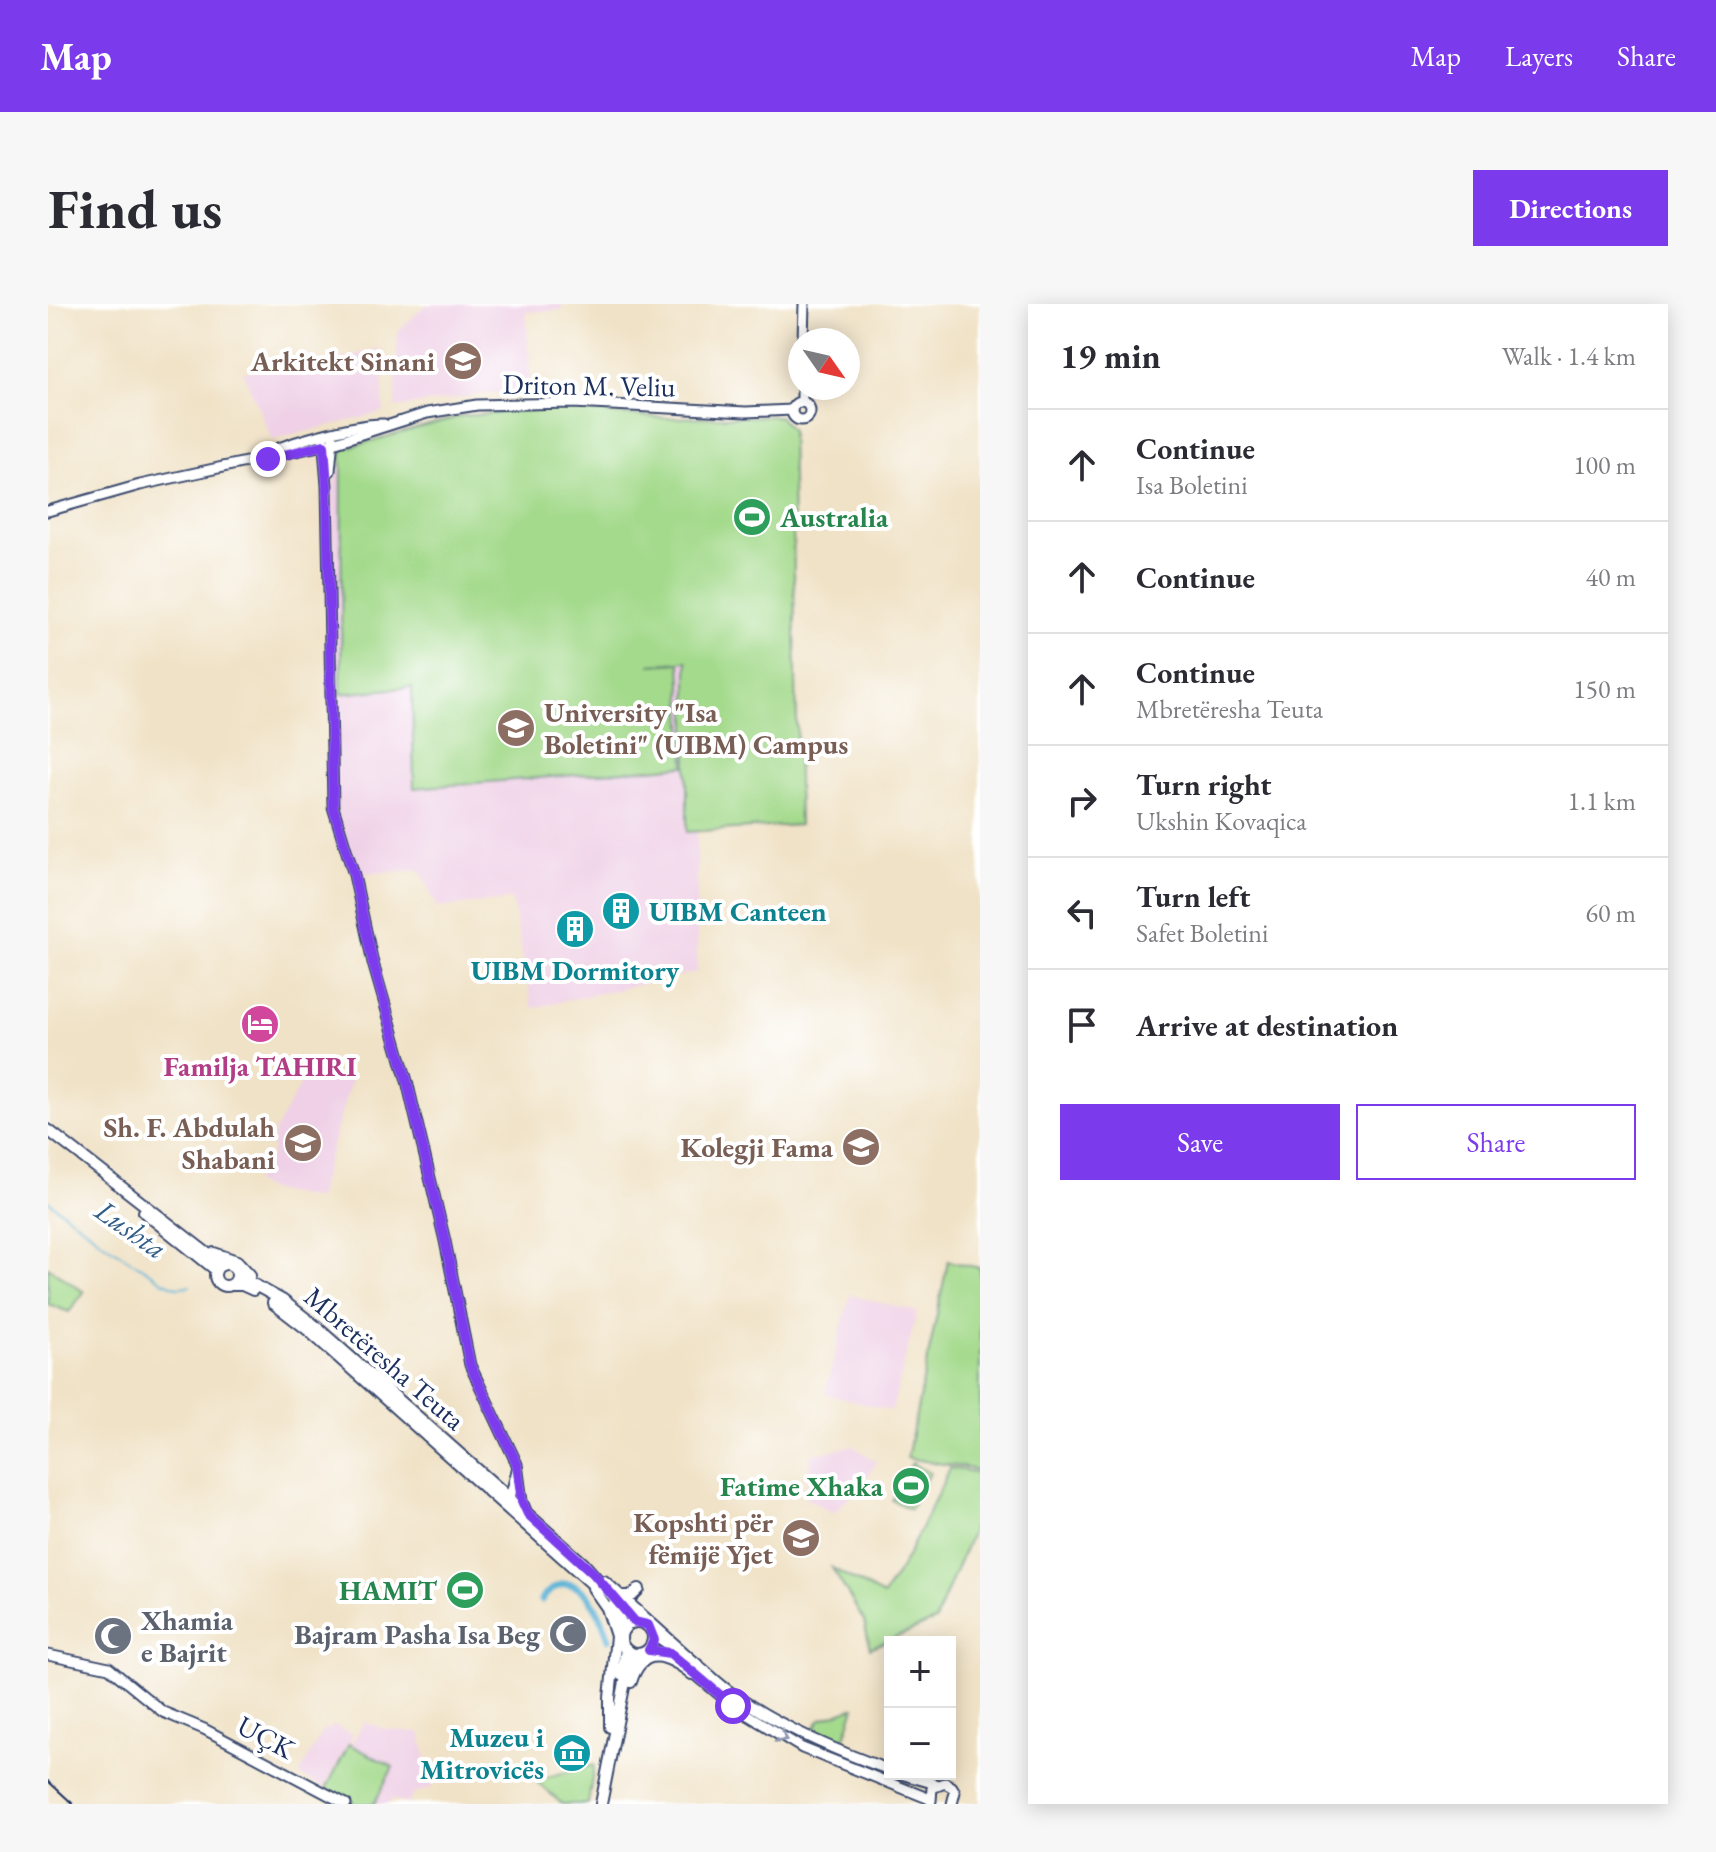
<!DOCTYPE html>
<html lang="en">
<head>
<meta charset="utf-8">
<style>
  :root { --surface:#fff; --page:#f7f7f7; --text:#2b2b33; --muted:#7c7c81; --line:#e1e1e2; --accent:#7c3aed }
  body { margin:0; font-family:"EB Garamond",serif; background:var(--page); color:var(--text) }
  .controls { position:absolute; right:24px; bottom:24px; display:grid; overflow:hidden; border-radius:0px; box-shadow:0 4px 20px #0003 }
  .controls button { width:72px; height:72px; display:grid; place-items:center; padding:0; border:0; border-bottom:2px solid var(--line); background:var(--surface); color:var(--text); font:40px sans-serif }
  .compass { position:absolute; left:740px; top:24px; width:72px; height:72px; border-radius:50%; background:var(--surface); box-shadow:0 4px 20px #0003; rotate:124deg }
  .stop { position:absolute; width:24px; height:24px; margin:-18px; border:6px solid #7c3aed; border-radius:50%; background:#fff }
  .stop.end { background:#7c3aed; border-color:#fff; box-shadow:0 2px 8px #0008 }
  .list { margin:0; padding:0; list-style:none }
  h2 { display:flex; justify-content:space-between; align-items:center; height:104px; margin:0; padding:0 32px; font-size:34px }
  h2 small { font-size:26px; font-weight:400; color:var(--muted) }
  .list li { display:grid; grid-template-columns:52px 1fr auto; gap:24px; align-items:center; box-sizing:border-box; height:112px; padding:0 32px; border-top:2px solid var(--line) }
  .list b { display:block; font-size:30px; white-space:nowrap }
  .list p { margin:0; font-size:26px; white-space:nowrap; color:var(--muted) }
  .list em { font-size:26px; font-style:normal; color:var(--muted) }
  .actions { display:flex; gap:16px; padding:24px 32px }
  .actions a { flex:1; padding:18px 0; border:2px solid var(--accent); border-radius:0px; text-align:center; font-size:28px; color:var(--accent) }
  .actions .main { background:var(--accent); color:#fff }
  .icon { flex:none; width:44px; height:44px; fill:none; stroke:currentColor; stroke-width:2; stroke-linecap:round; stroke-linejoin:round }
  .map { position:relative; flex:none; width:932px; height:1500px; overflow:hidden; border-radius:0px }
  header { display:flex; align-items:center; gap:48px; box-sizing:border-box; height:112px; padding:0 40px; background:var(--accent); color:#fff }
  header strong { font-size:38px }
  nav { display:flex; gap:44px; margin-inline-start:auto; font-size:28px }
  .intro { display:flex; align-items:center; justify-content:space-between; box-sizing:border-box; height:192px; padding:0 48px }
  h1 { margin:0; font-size:56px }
  .button { padding:20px 36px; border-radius:0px; background:var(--accent); color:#fff; font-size:28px; font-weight:700 }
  main { display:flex; gap:48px; padding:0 48px }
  aside { flex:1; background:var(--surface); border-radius:0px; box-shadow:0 4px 20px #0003 }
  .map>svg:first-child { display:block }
  .built { fill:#efd0e6 }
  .green { fill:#a4da8c; stroke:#608475; stroke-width:2 }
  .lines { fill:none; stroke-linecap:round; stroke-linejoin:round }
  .stream { stroke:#57b1d5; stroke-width:2 }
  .canal { stroke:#57b1d5; stroke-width:7 }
  .tertiary-casing { stroke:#3b4a6e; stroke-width:13 }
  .secondary-casing { stroke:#3b4a6e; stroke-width:14 }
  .tertiary { stroke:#fff; stroke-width:9 }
  .secondary { stroke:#fff; stroke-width:10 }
  .rail { stroke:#1b2f5e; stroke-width:2 }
  .oneway { stroke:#8d97ae }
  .route { stroke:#7c3aed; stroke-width:10 }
  .labels { text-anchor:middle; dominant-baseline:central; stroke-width:8; stroke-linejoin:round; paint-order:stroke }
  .education-label { font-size:28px; font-weight:bold; fill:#785e54; stroke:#fff; text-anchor:end }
  .street-label { font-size:28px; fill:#1b2f5e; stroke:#fff }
  .leisure-label { font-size:28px; font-weight:bold; fill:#27864d; stroke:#fff; text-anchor:end }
  .culture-label { font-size:28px; font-weight:bold; fill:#0d838f; stroke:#fff; text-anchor:start }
  .hotel-label { font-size:28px; font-weight:bold; fill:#b23c85; stroke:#fff }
  .worship-label { font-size:28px; font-weight:bold; fill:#5b616d; stroke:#fff; text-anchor:start }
  .water-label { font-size:30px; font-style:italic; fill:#305c88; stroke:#fff }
</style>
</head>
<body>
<header>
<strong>Map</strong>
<nav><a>Map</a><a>Layers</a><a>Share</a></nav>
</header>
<div class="intro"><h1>Find us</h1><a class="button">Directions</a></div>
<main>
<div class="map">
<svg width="932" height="1500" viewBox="0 0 932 1500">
  <rect width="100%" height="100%" fill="#fff"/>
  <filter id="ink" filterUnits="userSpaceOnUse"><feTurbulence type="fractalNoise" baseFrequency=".0125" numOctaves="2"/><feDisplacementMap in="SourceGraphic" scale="16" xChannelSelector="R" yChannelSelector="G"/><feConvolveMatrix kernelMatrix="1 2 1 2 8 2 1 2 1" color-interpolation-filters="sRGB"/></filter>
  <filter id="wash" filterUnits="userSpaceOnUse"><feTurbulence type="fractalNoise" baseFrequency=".006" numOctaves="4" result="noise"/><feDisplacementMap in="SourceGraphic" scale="32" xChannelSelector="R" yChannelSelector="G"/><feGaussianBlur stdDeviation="1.8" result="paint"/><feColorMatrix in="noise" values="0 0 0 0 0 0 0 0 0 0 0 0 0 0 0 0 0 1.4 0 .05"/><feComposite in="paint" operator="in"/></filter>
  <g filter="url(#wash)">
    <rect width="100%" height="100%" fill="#f0e2c6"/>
    <g class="built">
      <path d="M379 0H513L514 6 478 8 483 87 443 89 347 104 350 27Z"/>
      <path d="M333 44 336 108 224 136 195 68 286 57Z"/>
      <path d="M295 151 649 197V668L484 704 464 595 390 604 372 566 311 570 287 503 282 206 287 174Z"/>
      <path d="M262 764 303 775 269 895 218 885 206 878 223 852 227 826Z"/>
      <path d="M802 991 869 1008 844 1107 777 1090Z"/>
      <path d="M805 1142 829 1158 806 1189 785 1209 758 1194 763 1151Z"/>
      <path d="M316 1418 340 1426 372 1428 385 1483 366 1490 359 1500 345 1495 340 1500H303L277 1486Z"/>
      <path d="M285 1421 305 1431 276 1484 251 1471 276 1424 282 1427Z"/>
    </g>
    <g class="green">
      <path d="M501 105 618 114 731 112 743 126 751 521 639 528V357L602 361 632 359 637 462 366 484 364 383 293 390 294 145 414 112Z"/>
      <path d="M900 957 932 964V1166L859 1154Z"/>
      <path d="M0 963 36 988 21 1008 0 1000Z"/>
      <path d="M864 1159 882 1169 862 1205 844 1196Z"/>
      <path d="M902 1164 932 1169V1217H928L887 1317 822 1344 816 1317 784 1264 835 1292 858 1255Z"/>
      <path d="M807 1403 796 1436 771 1427 767 1423 773 1415Z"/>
      <path d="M301 1440 345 1463 326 1500H308L278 1485Z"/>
      <path d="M546 1461 540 1500H514L487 1476Z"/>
    </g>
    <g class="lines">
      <path class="stream" d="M0 897 56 939 116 978 129 983 142 982"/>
      <path class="canal" d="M493 1296C526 1254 552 1305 561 1335"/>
    </g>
  </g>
  <g filter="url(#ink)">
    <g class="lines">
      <defs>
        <g id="tertiary">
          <path d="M755 36 756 0"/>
          <circle cx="753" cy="107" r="9"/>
          <path d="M754 98V84"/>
          <path d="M275 131 279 182 285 503 306 571 325 659 359 777 397 937 422 1061 469 1160 474 1197 478 1207"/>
          <path d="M209 155C229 140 311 119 336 120"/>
          <path d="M282 167 285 134"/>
          <path d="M0 207 92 181 285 139 379 109 429 101 525 99 698 108 744 106"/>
          <path d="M461 1198 469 1166"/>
          <path d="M605 1330 621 1341"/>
          <path d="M601 1346 622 1349 685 1402 754 1444 882 1495"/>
          <path d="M0 1351 61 1364 115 1408 156 1425 298 1500"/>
          <path d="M644 1356C659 1367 671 1381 687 1391 734 1424 788 1447 842 1466"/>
          <path d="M853 1470 888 1480"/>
          <path d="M883 1497 884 1484 897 1479 904 1483 907 1488 904 1500"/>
        </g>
        <g id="secondary">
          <path d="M0 826 174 961"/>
          <path d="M96 908 168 966"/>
          <path d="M166 949 189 957 202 971"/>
          <circle cx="178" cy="971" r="11"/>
          <path d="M189 967 198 976 234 996 265 1020 536 1260 587 1318"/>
          <path d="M184 981H194L205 986"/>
          <path d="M225 999 260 1026 552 1287"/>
          <path d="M556 1277 647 1359"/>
          <path d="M545 1284 559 1304 568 1332 562 1394V1423"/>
          <path d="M575 1292H584L591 1285"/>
          <path d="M565 1301 576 1325"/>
          <circle cx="589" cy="1334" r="16"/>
          <path d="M573 1371 578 1346"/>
          <path d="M583 1378C595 1340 620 1351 644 1370"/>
          <path d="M553 1500 578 1373 584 1357 594 1350"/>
        </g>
      </defs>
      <use href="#tertiary" class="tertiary-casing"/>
      <use href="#secondary" class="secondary-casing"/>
      <use href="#tertiary" class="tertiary"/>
      <use href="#secondary" class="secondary"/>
      <path class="rail" d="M0 1477 25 1500"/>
    </g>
    <defs><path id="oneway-chevron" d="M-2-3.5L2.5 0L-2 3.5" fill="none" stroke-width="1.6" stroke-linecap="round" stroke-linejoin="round" transform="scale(2)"/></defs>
    <use class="oneway" href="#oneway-chevron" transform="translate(734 1433) rotate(29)"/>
  </g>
  <g class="lines" filter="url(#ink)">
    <path class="route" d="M220 155 276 141 279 182 285 503 306 571 325 659 359 777 397 937 422 1061 469 1160 474 1197 480 1210 545 1269 587 1318 600 1321 606 1336 601 1346 622 1349 685 1402"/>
  </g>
  <defs>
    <symbol id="school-disc" viewBox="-11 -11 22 22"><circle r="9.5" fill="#8d6e63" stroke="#fff"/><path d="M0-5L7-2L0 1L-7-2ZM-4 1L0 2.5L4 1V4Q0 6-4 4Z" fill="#fff"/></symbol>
    <symbol id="stadium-disc" viewBox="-11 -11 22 22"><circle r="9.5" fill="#2e9e5b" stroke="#fff"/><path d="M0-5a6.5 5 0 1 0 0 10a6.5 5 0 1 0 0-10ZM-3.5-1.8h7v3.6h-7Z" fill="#fff"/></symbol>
    <symbol id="university-disc" viewBox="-11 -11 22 22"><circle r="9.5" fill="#8d6e63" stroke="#fff"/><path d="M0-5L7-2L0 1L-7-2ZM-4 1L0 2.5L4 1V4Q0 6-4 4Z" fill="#fff"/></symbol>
    <symbol id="building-disc" viewBox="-11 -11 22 22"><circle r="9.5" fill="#0f9aa8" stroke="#fff"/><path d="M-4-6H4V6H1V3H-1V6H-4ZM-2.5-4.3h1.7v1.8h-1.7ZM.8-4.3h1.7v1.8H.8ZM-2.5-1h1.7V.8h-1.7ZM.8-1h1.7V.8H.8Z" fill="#fff"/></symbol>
    <symbol id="hotel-disc" viewBox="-11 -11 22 22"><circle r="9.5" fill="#d1479c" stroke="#fff"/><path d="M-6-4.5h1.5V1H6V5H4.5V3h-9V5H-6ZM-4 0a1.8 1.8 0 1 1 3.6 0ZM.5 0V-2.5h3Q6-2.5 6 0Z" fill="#fff"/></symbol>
    <symbol id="mosque-disc" viewBox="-11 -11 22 22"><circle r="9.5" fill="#6b7280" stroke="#fff"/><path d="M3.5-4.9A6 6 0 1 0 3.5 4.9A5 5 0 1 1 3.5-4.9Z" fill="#fff"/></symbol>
    <symbol id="museum-disc" viewBox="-11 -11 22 22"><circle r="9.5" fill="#0f9aa8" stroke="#fff"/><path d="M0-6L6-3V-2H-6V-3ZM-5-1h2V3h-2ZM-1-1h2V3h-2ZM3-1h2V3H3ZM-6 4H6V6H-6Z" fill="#fff"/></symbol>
  </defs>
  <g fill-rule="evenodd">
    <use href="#school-disc" x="393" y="35" width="44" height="44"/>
    <use href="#stadium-disc" x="682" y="191" width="44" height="44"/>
    <use href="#university-disc" x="446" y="402" width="44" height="44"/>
    <use href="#building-disc" x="551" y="585" width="44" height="44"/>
    <use href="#building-disc" x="505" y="603" width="44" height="44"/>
    <use href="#hotel-disc" x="190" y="698" width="44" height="44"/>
    <use href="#school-disc" x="233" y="817" width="44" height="44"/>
    <use href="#university-disc" x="791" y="821" width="44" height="44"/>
    <use href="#stadium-disc" x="841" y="1160" width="44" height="44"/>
    <use href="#school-disc" x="731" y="1212" width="44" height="44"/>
    <use href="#stadium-disc" x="395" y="1264" width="44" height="44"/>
    <use href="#mosque-disc" x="498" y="1308" width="44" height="44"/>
    <use href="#mosque-disc" x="43" y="1310" width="44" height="44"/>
    <use href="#museum-disc" x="502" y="1427" width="44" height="44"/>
  </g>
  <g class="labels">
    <g class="education-label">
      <text x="387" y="57">Arkitekt Sinani</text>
      <text x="496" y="408" text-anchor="start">University "Isa<tspan x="496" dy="32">Boletini" (UIBM) Campus</tspan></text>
      <text x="227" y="823">Sh. F. Abdulah<tspan x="227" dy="32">Shabani</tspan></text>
      <text x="785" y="843">Kolegji Fama</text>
      <text x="725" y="1218">Kopshti për<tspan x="725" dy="32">fëmijë Yjet</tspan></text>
    </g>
    <g class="street-label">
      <text transform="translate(541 81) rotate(1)">Driton M. Veliu</text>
      <text transform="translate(337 1054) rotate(41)">Mbretëresha Teuta</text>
      <text transform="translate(218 1433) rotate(28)">UÇK</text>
    </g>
    <g class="leisure-label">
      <text x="732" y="213" text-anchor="start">Australia</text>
      <text x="835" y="1182">Fatime Xhaka</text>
      <text x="389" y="1286">HAMIT</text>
    </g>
    <g class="culture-label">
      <text x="601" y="607">UIBM Canteen</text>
      <text x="527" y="666" text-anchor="middle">UIBM Dormitory</text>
      <text x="496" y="1433" text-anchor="end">Muzeu i<tspan x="496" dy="32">Mitrovicës</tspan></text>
    </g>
    <g class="hotel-label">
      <text x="212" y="762">Familja TAHIRI</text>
    </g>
    <g class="worship-label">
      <text x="93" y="1316">Xhamia<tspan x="93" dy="32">e Bajrit</tspan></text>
      <text x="492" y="1330" text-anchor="end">Bajram Pasha Isa Beg</text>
    </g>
    <g class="water-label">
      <text transform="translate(83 925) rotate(35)">Lushta</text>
    </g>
  </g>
</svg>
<div class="controls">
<button>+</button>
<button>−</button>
</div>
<svg class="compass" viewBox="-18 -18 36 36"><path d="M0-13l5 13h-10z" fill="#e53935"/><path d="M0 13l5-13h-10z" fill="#7c7c81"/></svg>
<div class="stop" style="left:685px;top:1402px"></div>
<div class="stop end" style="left:220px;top:155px"></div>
</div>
<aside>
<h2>19 min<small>Walk · 1.4 km</small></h2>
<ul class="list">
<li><svg class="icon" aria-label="ahead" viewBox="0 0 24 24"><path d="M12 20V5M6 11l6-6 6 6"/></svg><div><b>Continue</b><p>Isa Boletini</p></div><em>100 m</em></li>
<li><svg class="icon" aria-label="ahead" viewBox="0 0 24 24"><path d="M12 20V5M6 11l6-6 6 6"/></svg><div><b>Continue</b></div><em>40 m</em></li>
<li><svg class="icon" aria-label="ahead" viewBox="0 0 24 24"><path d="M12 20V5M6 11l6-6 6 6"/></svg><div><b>Continue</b><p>Mbretëresha Teuta</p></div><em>150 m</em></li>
<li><svg class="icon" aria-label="right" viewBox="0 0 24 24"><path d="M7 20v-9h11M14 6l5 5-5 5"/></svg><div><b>Turn right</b><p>Ukshin Kovaqica</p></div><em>1.1 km</em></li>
<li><svg class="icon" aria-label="left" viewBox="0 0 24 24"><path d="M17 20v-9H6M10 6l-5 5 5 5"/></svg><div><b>Turn left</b><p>Safet Boletini</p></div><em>60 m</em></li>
<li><svg class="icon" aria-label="arrive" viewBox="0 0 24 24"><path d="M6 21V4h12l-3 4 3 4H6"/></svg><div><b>Arrive at destination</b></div></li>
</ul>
<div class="actions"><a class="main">Save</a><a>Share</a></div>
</aside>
</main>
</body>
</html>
